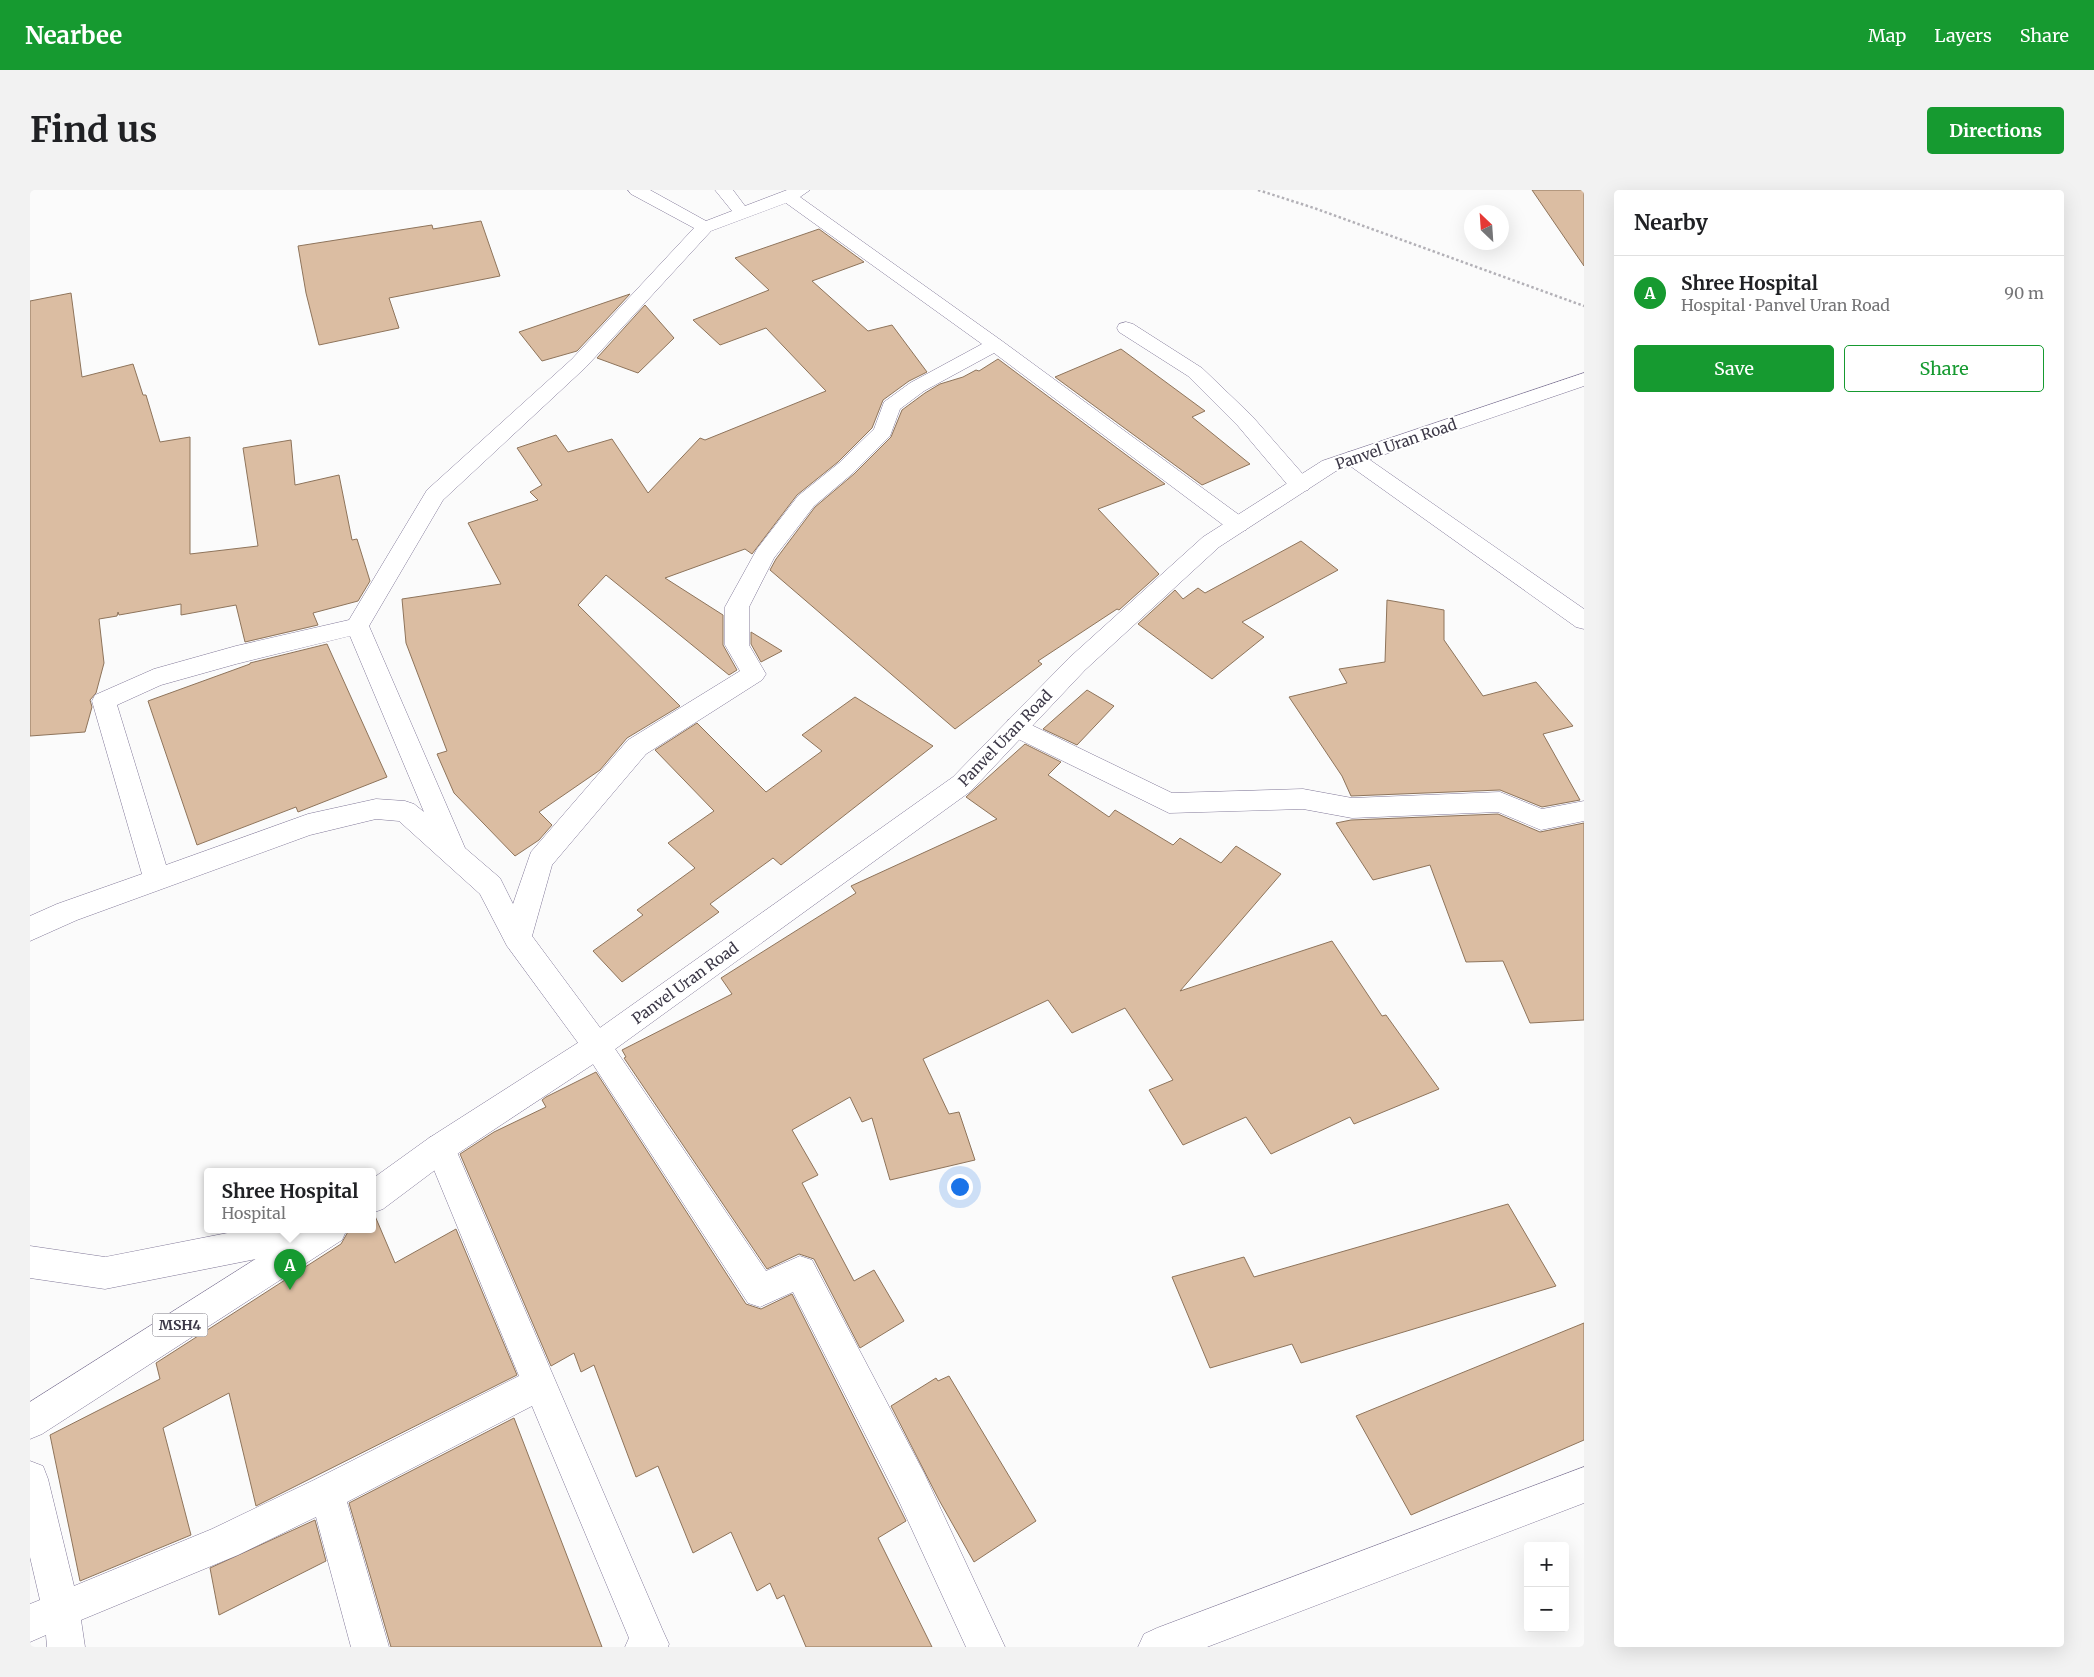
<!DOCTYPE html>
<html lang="en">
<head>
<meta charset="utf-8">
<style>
  :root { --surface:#fff; --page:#f2f2f2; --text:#202124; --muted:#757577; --line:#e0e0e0; --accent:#169a30 }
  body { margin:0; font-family:Merriweather,serif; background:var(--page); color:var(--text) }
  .controls { position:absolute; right:15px; bottom:15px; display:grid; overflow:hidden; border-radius:5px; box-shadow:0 5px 20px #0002 }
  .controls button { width:45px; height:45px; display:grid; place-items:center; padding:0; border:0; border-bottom:1px solid var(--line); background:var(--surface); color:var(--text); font:25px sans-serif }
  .compass { position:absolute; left:1434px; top:15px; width:45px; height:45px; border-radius:50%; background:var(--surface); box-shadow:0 5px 20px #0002; rotate:335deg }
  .you { position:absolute; left:929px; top:996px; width:18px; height:18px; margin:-12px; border:4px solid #fff; border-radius:50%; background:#1a73e8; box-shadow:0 0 0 8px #1a73e833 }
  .badge { display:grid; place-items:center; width:32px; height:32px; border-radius:50%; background:var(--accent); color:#fff; font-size:16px; font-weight:700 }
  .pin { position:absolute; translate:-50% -41px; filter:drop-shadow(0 1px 2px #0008) }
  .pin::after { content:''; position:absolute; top:26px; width:18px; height:15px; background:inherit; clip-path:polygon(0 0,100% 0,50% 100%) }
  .popup { position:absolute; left:174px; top:978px; width:172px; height:65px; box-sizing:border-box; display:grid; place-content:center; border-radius:5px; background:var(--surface); filter:drop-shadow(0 1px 4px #0005); font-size:16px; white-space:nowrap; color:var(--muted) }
  .popup b { font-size:19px; color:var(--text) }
  .popup::after { content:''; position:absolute; left:50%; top:100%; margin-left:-10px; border:10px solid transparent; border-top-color:var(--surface) }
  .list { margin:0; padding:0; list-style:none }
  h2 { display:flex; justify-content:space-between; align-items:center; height:65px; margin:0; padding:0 20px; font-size:21px }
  h2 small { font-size:16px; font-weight:400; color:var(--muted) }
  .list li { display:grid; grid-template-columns:32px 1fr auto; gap:15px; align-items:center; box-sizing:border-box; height:75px; padding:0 20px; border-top:1px solid var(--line) }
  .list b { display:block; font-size:19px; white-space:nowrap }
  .list p { margin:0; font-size:16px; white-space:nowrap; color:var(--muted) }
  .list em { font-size:16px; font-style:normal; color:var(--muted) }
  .actions { display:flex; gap:10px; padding:15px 20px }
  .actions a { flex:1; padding:11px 0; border:1px solid var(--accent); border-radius:5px; text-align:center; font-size:18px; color:var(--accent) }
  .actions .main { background:var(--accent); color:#fff }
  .map { position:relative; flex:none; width:1554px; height:1457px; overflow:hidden; border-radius:5px }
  header { display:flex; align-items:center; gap:30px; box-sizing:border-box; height:70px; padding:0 25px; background:var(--accent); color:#fff }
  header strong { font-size:24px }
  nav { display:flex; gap:28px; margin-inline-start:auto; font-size:18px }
  .intro { display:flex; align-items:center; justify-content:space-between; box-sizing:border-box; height:120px; padding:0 30px }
  h1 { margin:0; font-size:35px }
  .button { padding:12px 22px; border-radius:5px; background:var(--accent); color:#fff; font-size:18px; font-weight:700 }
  main { display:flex; gap:30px; padding:0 30px }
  aside { flex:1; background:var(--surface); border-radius:5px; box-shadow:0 5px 20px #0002 }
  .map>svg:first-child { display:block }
  .building { fill:#dbbda2; stroke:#8e745b }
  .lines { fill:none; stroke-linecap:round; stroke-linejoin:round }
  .minor-casing { stroke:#817898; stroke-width:1 }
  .major-casing { stroke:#817898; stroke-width:1 }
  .path { stroke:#b3b1b7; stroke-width:2.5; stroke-dasharray:2.5 2.5; stroke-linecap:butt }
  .minor { fill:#fff; fill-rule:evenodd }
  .major { fill:#fff; fill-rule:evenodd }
  .labels { text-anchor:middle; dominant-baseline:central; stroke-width:4; stroke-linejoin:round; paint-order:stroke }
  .shield { fill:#fff; stroke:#76747e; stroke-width:1 }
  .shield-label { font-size:14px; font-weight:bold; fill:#3c3847 }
  .street-label { font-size:15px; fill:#3c3847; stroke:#fff }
</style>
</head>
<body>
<header>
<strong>Nearbee</strong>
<nav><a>Map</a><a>Layers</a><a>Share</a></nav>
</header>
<div class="intro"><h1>Find us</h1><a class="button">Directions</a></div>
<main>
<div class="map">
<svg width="1554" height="1457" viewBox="0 0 1554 1457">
  <rect width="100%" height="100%" fill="#fbfbfb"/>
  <g class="building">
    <path d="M1502 0H1554V76Z"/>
    <path d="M451 31 470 86 359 108 369 138 289 155 276 103 268 56 402 35 403 39Z"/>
    <path d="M789 39 834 72 782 91 838 141 862 135 897 182 879 191 853 210 842 238 808 272 767 305 722 364 715 359 635 388 693 425V455L707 480 699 485 576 385 548 415 650 516 597 548 570 580 509 622 522 635 509 650 485 666 424 603 407 564 417 561 376 453 372 409 471 394 438 333 508 310 500 302 512 295 487 258 526 245 538 262 582 249 618 303 670 248 675 250 796 201 736 138 690 155 663 130 739 100 705 68Z"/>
    <path d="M41 103 52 187 103 174 113 205H116L130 252 160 247V364L228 356 213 258 261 250 265 295 309 285 322 350 327 349 340 391 328 411 283 423 288 435 215 452 206 415 151 425V414L89 425 88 422 87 426 69 429 74 473 66 503 60 510 62 517 55 542 0 546V111Z"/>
    <path d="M600 104 547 161 512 171 489 142Z"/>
    <path d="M615 115 644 148 608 183 567 168Z"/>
    <path d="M1091 159 1175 221 1162 227 1220 274 1172 295 1025 187Z"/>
    <path d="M968 169 1135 294 1068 319 1129 384 1089 420 1087 419 1008 471 1012 474 925 539 740 380 746 369 785 317 824 284 861 247 872 220 895 203 910 194 933 187 946 180 949 181Z"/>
    <path d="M1271 351 1308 380 1212 432 1234 447 1182 489 1108 434 1145 400 1153 409 1168 398 1175 403Z"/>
    <path d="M1357 410 1414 420V450L1453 506 1506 492 1543 536 1513 544 1550 610 1512 617 1470 600 1321 606 1312 586 1259 507 1317 493 1309 479 1355 472Z"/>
    <path d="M721 442 752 461 731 472 721 454Z"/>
    <path d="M297 454 357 587 268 622 266 617 167 655 118 511 220 474V473Z"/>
    <path d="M1057 500 1084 516 1047 555 1013 539Z"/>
    <path d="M825 507 903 556 751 675 743 668 680 714 689 722 592 792 563 761 613 725 607 720 665 678 638 653 684 621 625 560 667 533 736 602 792 561 772 545Z"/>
    <path d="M995 554 1031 572 1018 585 1079 627 1085 620 1143 655 1150 648 1191 673 1206 656 1251 684 1150 801 1302 751 1352 826 1356 825 1409 899 1324 934 1320 927 1241 964 1216 927 1153 955 1119 900 1143 890 1095 818 1042 843 1018 810 893 869 919 924 929 922 945 970 860 990 842 928 832 932 820 907 762 940 788 985 772 993 824 1091 844 1080 874 1131 830 1158 784 1069 769 1064 737 1079 594 868 596 867 592 860 702 804 691 788 826 703 821 696 967 629 936 607Z"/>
    <path d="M1468 624 1510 642 1554 633V830L1500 833 1473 771 1436 772 1400 675 1343 690 1306 633 1321 630Z"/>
    <path d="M566 882 716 1114 731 1119 762 1104 876 1331 848 1348 902 1457H776L754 1405 747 1409 740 1393 727 1401 701 1342 663 1363 628 1276 606 1287 564 1175 551 1182 544 1163 521 1176 430 964 464 942 516 917 512 910 516 907Z"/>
    <path d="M1478 1014 1526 1096 1271 1173 1262 1154 1180 1178 1142 1087 1214 1067 1224 1087Z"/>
    <path d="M345 1026 365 1073 426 1039 487 1185 226 1316 199 1203 133 1238 161 1345 50 1391 20 1245 130 1189 126 1173 311 1054 319 1040 342 1039V1027Z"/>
    <path d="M1554 1133V1250L1381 1325 1326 1226Z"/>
    <path d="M919 1186 1006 1331 944 1372 909 1310 861 1216 906 1188 908 1191Z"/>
    <path d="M484 1228 572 1457H361L319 1313Z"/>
    <path d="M285 1330 296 1371 189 1425 180 1378Z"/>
  </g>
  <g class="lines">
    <defs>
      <g id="minor">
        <path d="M598 0H620L676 31 702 21 685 0H703L715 16 757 0H780L770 7 972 151 1216 330 1219 335 1216 340 1208 342 1200 340 964 163 894 201 870 219 860 246 823 283 784 316 744 368 719 417V455L736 484 732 490 616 564 522 675 502 746 577 847 736 1081 770 1066 782 1070 894 1283 975 1457H936L868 1309 763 1102 730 1117 718 1113 557 865 477 756 450 704 369 631 346 629 280 645 47 730 0 751V726L27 714 112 684 62 511 65 505 124 479 206 456 319 430 397 300 542 169 664 38 601 4ZM756 13 952 154 880 193 854 212 844 239 809 273 768 306 727 359 695 417V455L710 481 598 550 501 662 483 714 470 688 435 658 339 436 413 310 556 177 681 41ZM320 446 394 622 384 614 375 611 346 609 278 624 136 675 87 515 131 495 206 474Z"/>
        <path d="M1096 132 1103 134 1172 178 1222 226 1278 290 1281 295 1278 300 1270 302 1262 300 1208 236 1158 186 1089 142 1087 138 1089 134Z"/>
        <path d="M1323 261 1330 263 1554 419V439L1546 437 1316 273 1313 268 1316 263Z"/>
        <path d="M987 528 1142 603 1273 599 1322 608 1470 602 1512 619 1554 611V631L1511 640 1468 622 1322 628 1273 619 1139 623 978 544 975 537 978 530Z"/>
        <path d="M410 943 421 948 633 1441 639 1454 638 1457H595L599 1448 502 1216 317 1312 359 1457H321L286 1327 208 1365 51 1430 55 1457H17L16 1445 0 1452V1414L10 1410 0 1367V1271L13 1276 18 1289 44 1396 182 1339 284 1290 489 1186 395 958 399 948Z"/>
        <path d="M218 1039H313L308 1050 297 1055 75 1099 0 1088V1056L75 1067Z"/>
        <path d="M1554 1277V1313L1177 1457H1108L1114 1444 1127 1438Z"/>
      </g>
      <g id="major">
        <path d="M1554 183V196L1306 281 1189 357 1055 480 941 601 577 865 421 968 353 1019 342 1023V989L399 948 557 847 923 587 1039 468 1173 347 1292 271Z"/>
        <path d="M273 1039H317L312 1050 12 1244 0 1249V1212Z"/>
      </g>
    </defs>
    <use href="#minor" class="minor-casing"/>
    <use href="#major" class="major-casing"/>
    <path class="path" d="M1228 0 1284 18 1554 116"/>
    <use href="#minor" class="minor"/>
    <use href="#major" class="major"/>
  </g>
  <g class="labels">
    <rect class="shield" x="122.5" y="1123.5" width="55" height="23" rx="4"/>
    <g class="shield-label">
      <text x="150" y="1135">MSH4</text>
    </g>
    <g class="street-label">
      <text transform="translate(1366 254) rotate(-19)">Panvel Uran Road</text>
      <text transform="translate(975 548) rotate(-46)">Panvel Uran Road</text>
      <text transform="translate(655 793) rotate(-36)">Panvel Uran Road</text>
    </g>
  </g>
</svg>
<div class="controls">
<button>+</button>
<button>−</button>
</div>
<svg class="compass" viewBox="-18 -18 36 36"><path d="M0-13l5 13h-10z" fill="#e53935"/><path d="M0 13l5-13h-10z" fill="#757577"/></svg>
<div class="you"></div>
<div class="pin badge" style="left:260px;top:1100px">A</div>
<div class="popup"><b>Shree Hospital</b>Hospital</div>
</div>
<aside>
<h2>Nearby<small></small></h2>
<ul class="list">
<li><span class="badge">A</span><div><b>Shree Hospital</b><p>Hospital · Panvel Uran Road</p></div><em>90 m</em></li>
</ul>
<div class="actions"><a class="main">Save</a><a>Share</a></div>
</aside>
</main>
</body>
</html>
